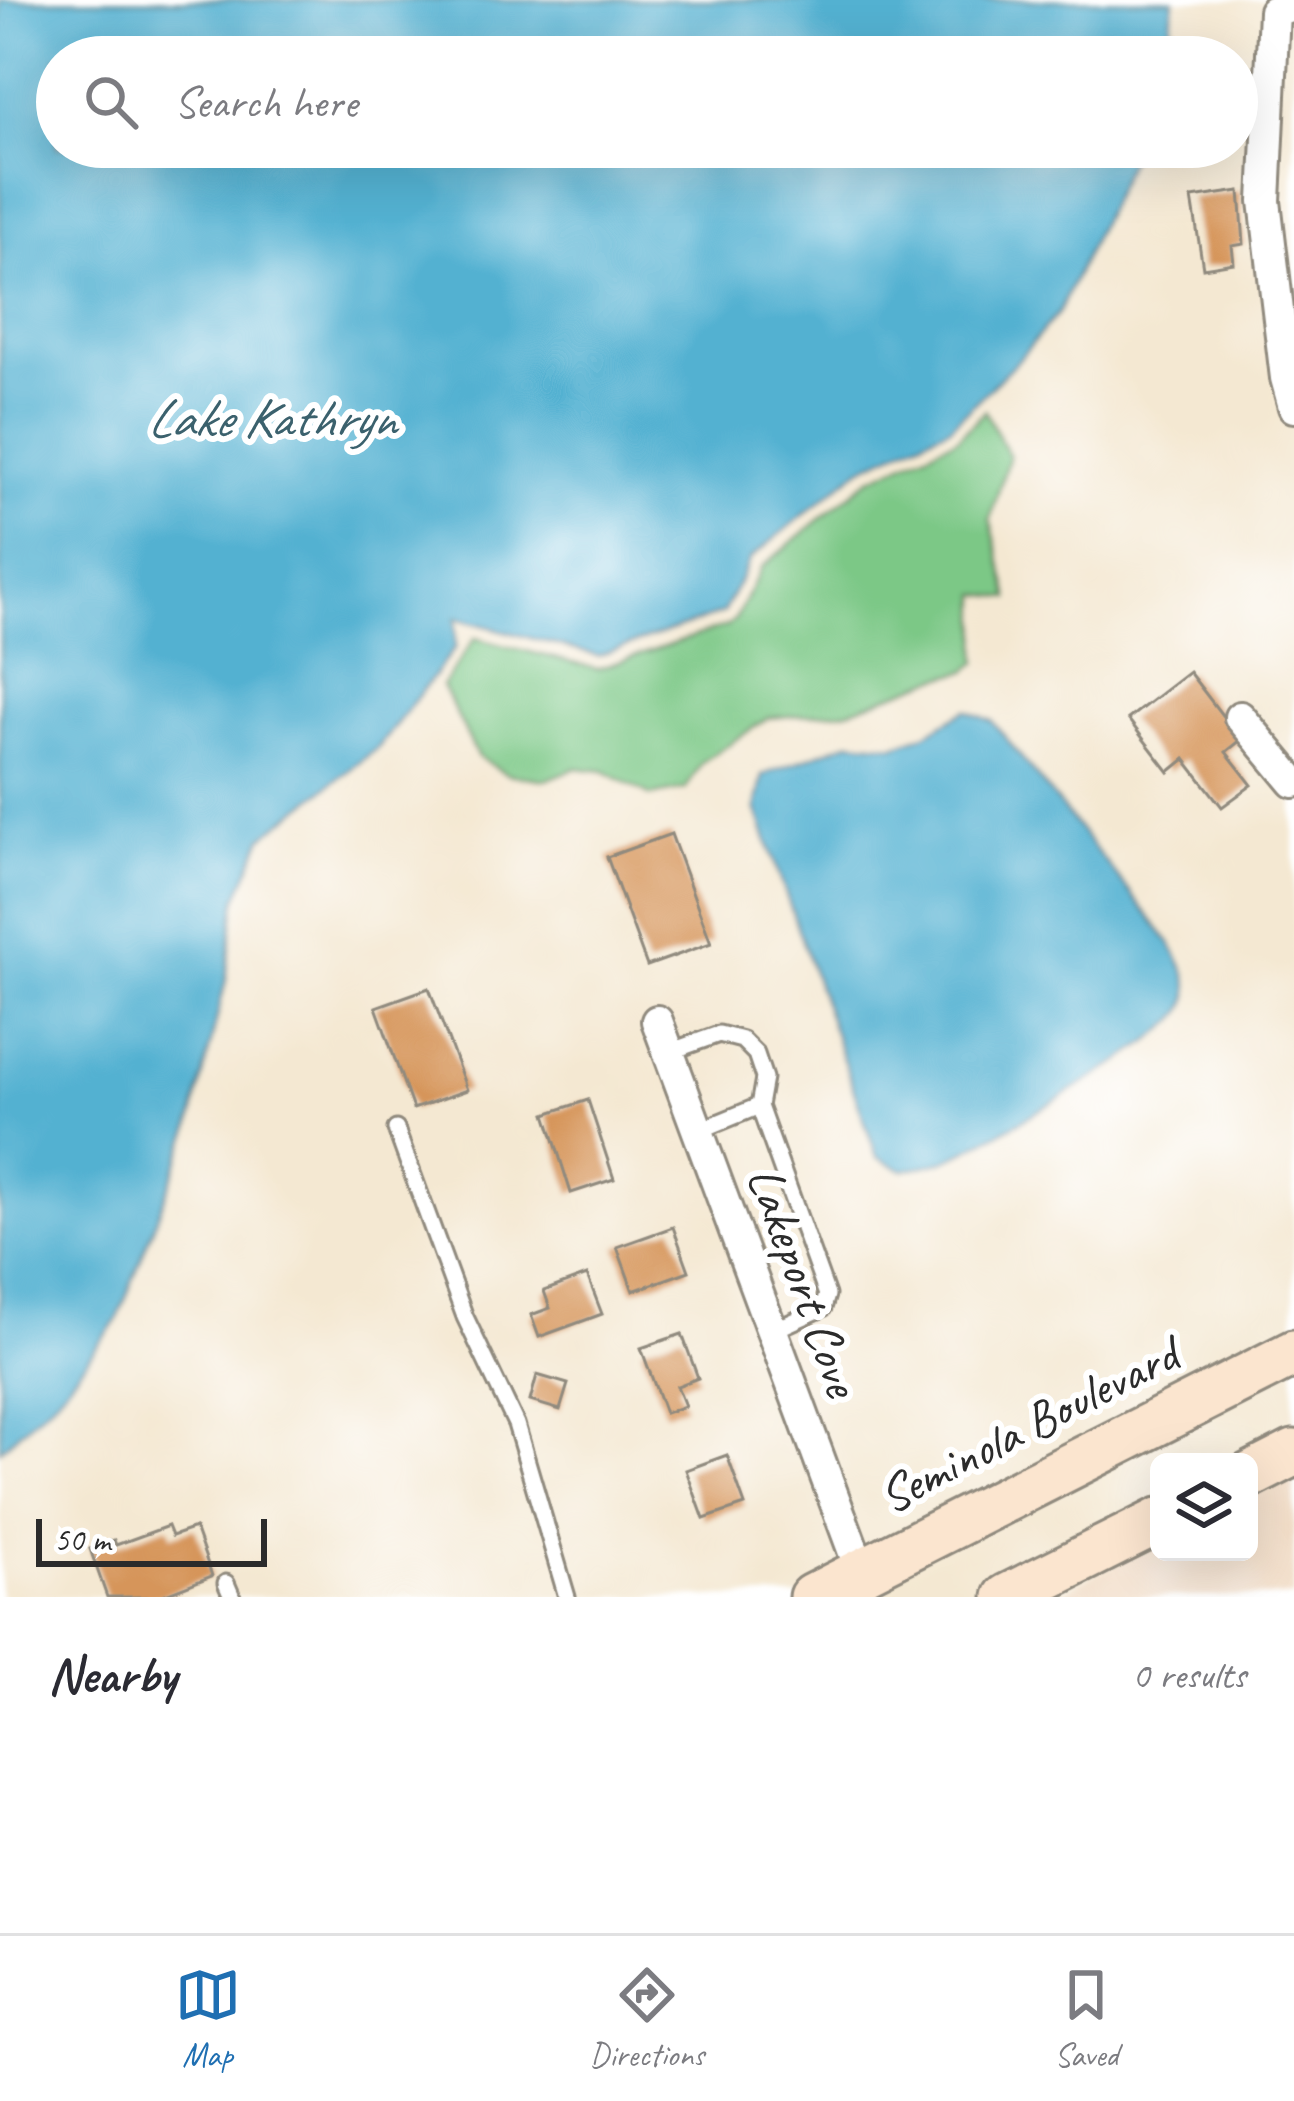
<!DOCTYPE html>
<html lang="en">
<head>
<meta charset="utf-8">
<style>
  :root { --surface:#fff; --page:#f2f2f3; --text:#2b2b33; --muted:#7c7c81; --line:#e1e1e2; --accent:#1f6fb2 }
  body { margin:0; font-family:Caveat,sans-serif; background:var(--page); color:var(--text) }
  .controls { position:absolute; right:36px; bottom:36px; display:grid; overflow:hidden; border-radius:18px; box-shadow:0 12px 48px #0002 }
  .controls button { width:108px; height:108px; display:grid; place-items:center; padding:0; border:0; border-bottom:3px solid var(--line); background:var(--surface); color:var(--text); font:60px sans-serif }
  .scale { position:absolute; left:36px; bottom:30px; width:231px; box-sizing:border-box; padding-left:12px; border:6px solid #2b2b2b; border-top:0; font-size:33px; line-height:42px; white-space:nowrap; color:#2b2b2b; -webkit-text-stroke:9px #fff; paint-order:stroke }
  .list { margin:0; padding:0; list-style:none }
  h2 { display:flex; justify-content:space-between; align-items:center; height:156px; margin:0; padding:0 48px; font-size:51px }
  h2 small { font-size:39px; font-weight:400; color:var(--muted) }
  .icon { flex:none; width:66px; height:66px; fill:none; stroke:currentColor; stroke-width:2; stroke-linecap:round; stroke-linejoin:round }
  .map { position:relative; flex:none; width:1294px; height:1597px; overflow:hidden }
  .search { position:absolute; background:var(--surface); box-shadow:0 12px 48px #0002; left:36px; right:36px; top:36px; height:132px; display:flex; align-items:center; gap:30px; box-sizing:border-box; padding:0 42px; border-radius:66px; color:var(--muted); font-size:45px }
  .sheet { height:336px; background:var(--surface) }
  nav { display:flex; justify-content:space-around; align-items:center; box-sizing:border-box; height:168px; border-top:3px solid var(--line); background:var(--surface); font-size:33px; color:var(--muted) }
  nav a { display:grid; justify-items:center; gap:6px }
  nav .on { color:var(--accent) }
  .map>svg:first-child { display:block }
  .built { fill:#efd6bc }
  .green { fill:#7cc886; stroke:#547a58; stroke-width:3 }
  .water { fill:#53b1d1; stroke:#3f6e7e; stroke-width:3 }
  .building { fill:#d6955a }
  .lines { fill:none; stroke-linecap:round; stroke-linejoin:round }
  .lane-casing { stroke:#908a7e; stroke-width:21 }
  .street-casing { stroke:#908a7e; stroke-width:36 }
  .secondary-casing { stroke:#908a7e; stroke-width:51 }
  .lane { stroke:#fff; stroke-width:15 }
  .street { stroke:#fff; stroke-width:30 }
  .secondary { stroke:#fbe5cf; stroke-width:45 }
  .labels { text-anchor:middle; dominant-baseline:central; stroke-width:12; stroke-linejoin:round; paint-order:stroke }
  .street-label { font-size:51px; fill:#2b2b2b; stroke:#fff }
  .water-label { font-size:54px; font-style:italic; fill:#3b616d; stroke:#fff }
</style>
</head>
<body>
<div class="map">
<svg width="1294" height="1597" viewBox="0 0 1294 1597">
  <rect width="100%" height="100%" fill="#fff"/>
  <filter id="ink" filterUnits="userSpaceOnUse"><feTurbulence type="fractalNoise" baseFrequency=".00833" numOctaves="2"/><feDisplacementMap in="SourceGraphic" scale="24" xChannelSelector="R" yChannelSelector="G"/><feConvolveMatrix kernelMatrix="1 2 1 2 8 2 1 2 1" color-interpolation-filters="sRGB"/></filter>
  <filter id="wash" filterUnits="userSpaceOnUse"><feTurbulence type="fractalNoise" baseFrequency=".004" numOctaves="4" result="noise"/><feDisplacementMap in="SourceGraphic" scale="48" xChannelSelector="R" yChannelSelector="G"/><feGaussianBlur stdDeviation="2.7" result="paint"/><feColorMatrix in="noise" values="0 0 0 0 0 0 0 0 0 0 0 0 0 0 0 0 0 1.4 0 .05"/><feComposite in="paint" operator="in"/></filter>
  <g filter="url(#wash)">
    <rect width="100%" height="100%" fill="#f4e8d2"/>
    <path class="built" d="M1294 1471V1597H1055L1159 1540V1552H1249V1493Z"/>
    <path class="green" d="M985 411 1009 456 990 519 1010 598 979 594 978 662 967 671 934 679 847 711 768 718 702 762 686 789 651 796 604 771 576 768 546 780 506 774 478 757 442 686 475 638 597 669 727 626 736 618 762 567 869 479 957 438Z"/>
    <g class="water">
      <path d="M0 0H1174L1167 57H57V147H1135L1059 312 1019 359 951 426 861 468 751 558 723 613 598 656 456 618 455 648 378 748 263 837 236 901 226 980 189 1134 117 1321 57 1397 0 1450Z"/>
      <path d="M966 710 992 721 1169 941C1181 963 1198 985 1184 1010 1163 1044 1000 1133 957 1155 940 1163 922 1168 903 1170L877 1157 756 808 763 775 851 741 895 745 925 734Z"/>
    </g>
    <g id="blocks">
      <g class="building">
        <path d="M1240 191 1244 244 1232 246 1234 263 1203 268 1192 198Z"/>
        <path d="M1189 672 1241 740 1226 752 1252 785 1222 807 1185 759 1169 772 1128 719Z"/>
        <path d="M671 834 711 943 647 966 607 857Z"/>
        <path d="M429 988 467 1090 413 1109 376 1007Z"/>
        <path d="M588 1100 614 1179 571 1193 546 1114Z"/>
        <path d="M673 1227 689 1271 633 1291 617 1247Z"/>
        <path d="M587 1275 602 1314 539 1337 531 1315 550 1308 544 1291Z"/>
        <path d="M682 1334 698 1378 677 1386 685 1406 665 1413 641 1348Z"/>
        <path d="M537 1375 568 1384 560 1410 530 1401Z"/>
        <path d="M727 1455 745 1505 704 1519 686 1470Z"/>
        <path d="M168 1526 172 1536 195 1528 212 1576 158 1597H107L90 1549 114 1540 116 1545Z"/>
      </g>
    </g>
  </g>
  <g filter="url(#ink)">
    <use href="#blocks" fill-opacity="0" stroke="#908a7e" stroke-width="3"/>
    <g class="lines">
      <defs>
        <g id="lane">
          <path d="M669 1052 719 1034 742 1040 756 1054 764 1078 759 1106 827 1295 823 1308 772 1331"/>
          <path d="M396 1129 465 1317 516 1424 567 1597"/>
          <path d="M698 1131 759 1106"/>
          <path d="M226 1583 232 1597"/>
        </g>
        <g id="street">
          <path d="M1294 5 1274 11 1265 201 1286 378 1294 407"/>
          <path d="M1240 717 1294 782"/>
          <path d="M657 1021 862 1574"/>
        </g>
        <g id="secondary">
          <path d="M1249 1476 1294 1453"/>
          <path d="M812 1597 1294 1353"/>
          <path d="M1007 1597 1159 1521"/>
        </g>
      </defs>
      <use href="#lane" class="lane-casing"/>
      <use href="#street" class="street-casing"/>
      <use href="#secondary" class="secondary-casing"/>
      <use href="#lane" class="lane"/>
      <use href="#street" class="street"/>
      <use href="#secondary" class="secondary"/>
    </g>
  </g>
  <g class="labels">
    <g class="street-label">
      <text transform="translate(804 1281) rotate(70)">Lakeport Cove</text>
      <text transform="translate(1028 1425) rotate(-27)">Seminola Boulevard</text>
    </g>
    <g class="water-label">
      <text x="271" y="418">Lake Kathryn</text>
    </g>
  </g>
</svg>
<div class="controls">
<button><svg class="icon" aria-label="layers" viewBox="0 0 24 24"><path d="M12 4l9 5-9 5-9-5zM3 14l9 5 9-5"/></svg></button>
</div>
<div class="scale">50 m</div>
<div class="search"><svg class="icon" aria-label="search" viewBox="0 0 24 24"><circle cx="10" cy="10" r="6"/><path d="M15 15l6 6"/></svg>Search here</div>
</div>
<section class="sheet">
<h2>Nearby<small>0 results</small></h2>
<ul class="list">
</ul>
</section>
<nav>
<a class="on"><svg class="icon" aria-label="map" viewBox="0 0 24 24"><path d="M3 6l6-2 6 2 6-2v14l-6 2-6-2-6 2zM9 4v14M15 6v14"/></svg>Map</a>
<a><svg class="icon" aria-label="directions" viewBox="0 0 24 24"><path d="M12 3l9 9-9 9-9-9zM9 14v-3h6M13 9l2 2-2 2"/></svg>Directions</a>
<a><svg class="icon" aria-label="saved" viewBox="0 0 24 24"><path d="M7 4h10v16l-5-4-5 4z"/></svg>Saved</a>
</nav>
</body>
</html>
